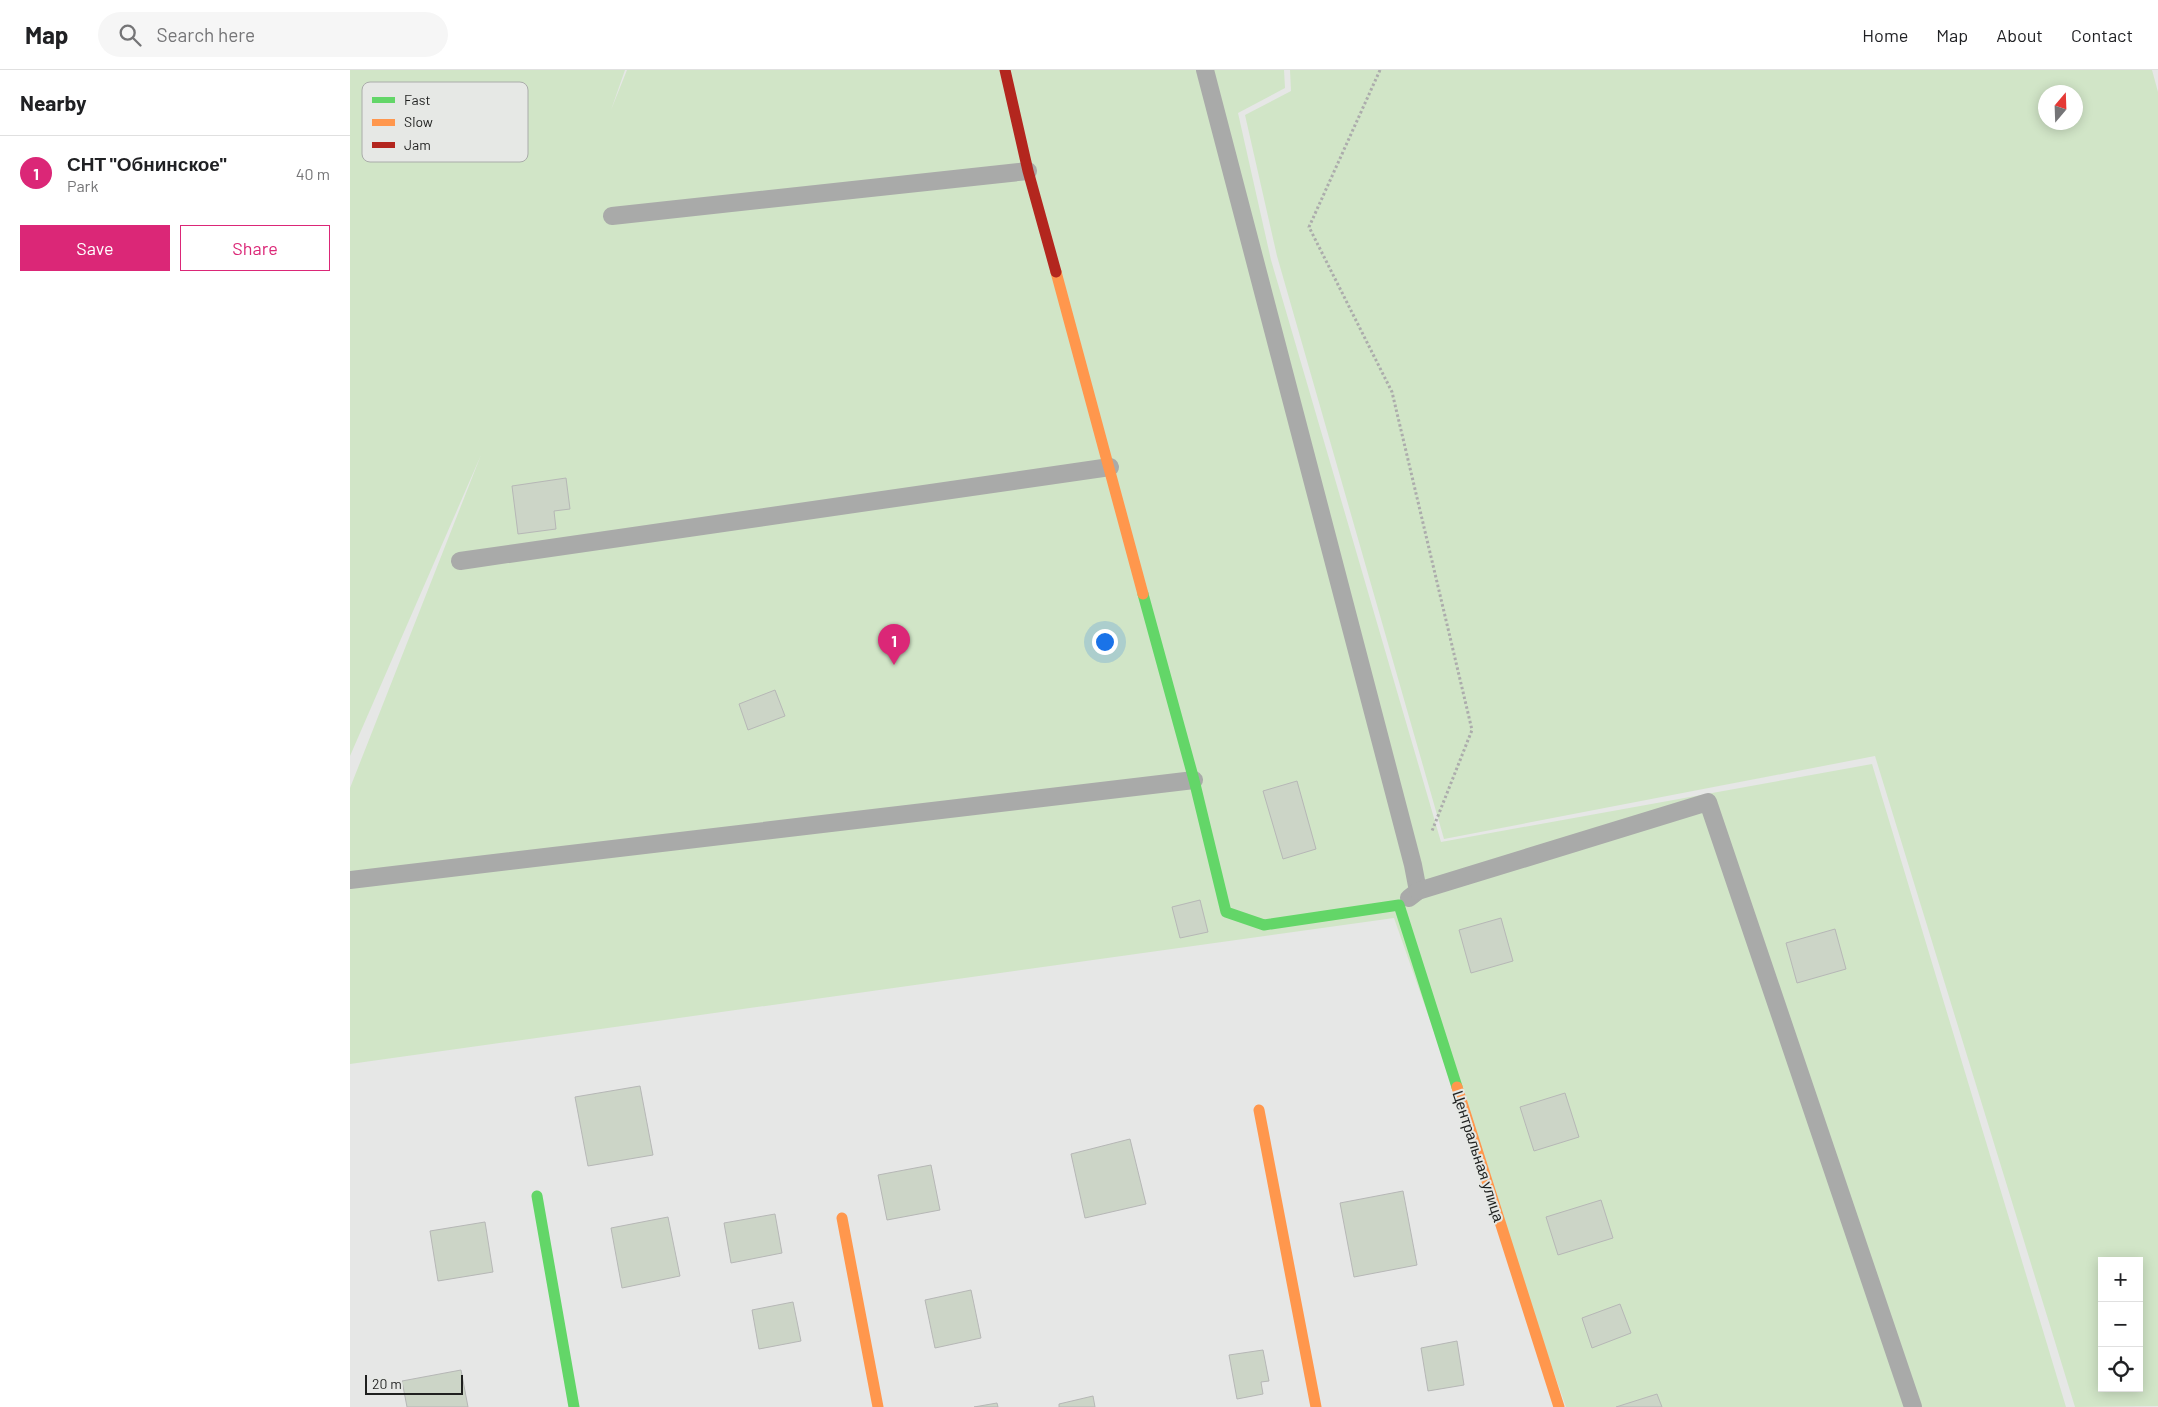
<!DOCTYPE html>
<html lang="en">
<head>
<meta charset="utf-8">
<style>
  :root { --surface:#fff; --page:#f6f6f6; --text:#202124; --muted:#757577; --line:#e0e0e0; --accent:#db2777 }
  body { margin:0; font-family:Barlow,sans-serif; background:var(--page); color:var(--text) }
  .controls { position:absolute; right:15px; bottom:15px; display:grid; overflow:hidden; border-radius:0px; box-shadow:0 2px 12px #0003 }
  .controls button { width:45px; height:45px; display:grid; place-items:center; padding:0; border:0; border-bottom:1px solid var(--line); background:var(--surface); color:var(--text); font:25px sans-serif }
  .compass { position:absolute; left:1688px; top:15px; width:45px; height:45px; border-radius:50%; background:var(--surface); box-shadow:0 2px 12px #0003; rotate:19deg }
  .scale { position:absolute; left:15px; bottom:12px; width:98px; box-sizing:border-box; padding-left:5px; border:2px solid #1f201f; border-top:0; font-size:14px; line-height:18px; white-space:nowrap; color:#1f201f; -webkit-text-stroke:4px #e6e8e5; paint-order:stroke }
  .you { position:absolute; left:754px; top:571px; width:18px; height:18px; margin:-12px; border:4px solid #fff; border-radius:50%; background:#1a73e8; box-shadow:0 0 0 8px #1a73e833 }
  .badge { display:grid; place-items:center; width:32px; height:32px; border-radius:50%; background:var(--accent); color:#fff; font-size:16px; font-weight:700 }
  .pin { position:absolute; translate:-50% -41px; filter:drop-shadow(0 1px 2px #0008) }
  .pin::after { content:''; position:absolute; top:26px; width:18px; height:15px; background:inherit; clip-path:polygon(0 0,100% 0,50% 100%) }
  .list { margin:0; padding:0; list-style:none }
  h2 { display:flex; justify-content:space-between; align-items:center; height:65px; margin:0; padding:0 20px; font-size:21px }
  h2 small { font-size:16px; font-weight:400; color:var(--muted) }
  .list li { display:grid; grid-template-columns:32px 1fr auto; gap:15px; align-items:center; box-sizing:border-box; height:75px; padding:0 20px; border-top:1px solid var(--line) }
  .list b { display:block; font-size:19px; white-space:nowrap }
  .list p { margin:0; font-size:16px; white-space:nowrap; color:var(--muted) }
  .list em { font-size:16px; font-style:normal; color:var(--muted) }
  .actions { display:flex; gap:10px; padding:15px 20px }
  .actions a { flex:1; padding:11px 0; border:1px solid var(--accent); border-radius:0px; text-align:center; font-size:18px; color:var(--accent) }
  .actions .main { background:var(--accent); color:#fff }
  .icon { flex:none; width:28px; height:28px; fill:none; stroke:currentColor; stroke-width:2; stroke-linecap:round; stroke-linejoin:round }
  .map { position:relative; flex:none; width:1808px; height:1337px; overflow:hidden }
  header { display:flex; align-items:center; gap:30px; box-sizing:border-box; height:70px; padding:0 25px; background:var(--surface); border-bottom:1px solid var(--line) }
  header strong { font-size:24px }
  nav { display:flex; gap:28px; margin-inline-start:auto; font-size:18px }
  .search { width:350px; height:45px; background:var(--page); display:flex; align-items:center; gap:12px; box-sizing:border-box; padding:0 18px; border-radius:28px; color:var(--muted); font-size:19px }
  main { display:flex }
  aside { flex:1; background:var(--surface) }
  .map>svg:first-child { display:block }
  .green { fill:#d1e5c7; fill-rule:evenodd }
  .building { fill:#ccd5c7; stroke:#b6b7b6 }
  .lines { fill:none; stroke-linecap:round; stroke-linejoin:round }
  .path { stroke:#acacac; stroke-width:3; stroke-dasharray:2.5 2.5; stroke-linecap:butt }
  .lane { stroke:#a9aaa9; stroke-width:18 }
  .fast { stroke:#63d668; stroke-width:11 }
  .slow { stroke:#ff974d; stroke-width:11 }
  .jam { stroke:#b3261e; stroke-width:11 }
  .labels { text-anchor:middle; dominant-baseline:central; stroke-width:4; stroke-linejoin:round; paint-order:stroke }
  .street-label { font-size:15px; fill:#1f201f; stroke:#e6e8e5 }
  .key { fill:#e6e8e5; stroke:#aaacaa; stroke-width:1 }
  .key-label { font-size:14px; fill:#1f201f }
</style>
</head>
<body>
<header>
<strong>Map</strong>
<div class="search"><svg class="icon" aria-label="search" viewBox="0 0 24 24"><circle cx="10" cy="10" r="6"/><path d="M15 15l6 6"/></svg>Search here</div>
<nav><a>Home</a><a>Map</a><a>About</a><a>Contact</a></nav>
</header>
<main>
<aside>
<h2>Nearby<small></small></h2>
<ul class="list">
<li><span class="badge">1</span><div><b>СНТ &quot;Обнинское&quot;</b><p>Park</p></div><em>40 m</em></li>
</ul>
<div class="actions"><a class="main">Save</a><a>Share</a></div>
</aside>
<div class="map">
<svg width="1808" height="1337" viewBox="0 0 1808 1337">
  <rect width="100%" height="100%" fill="#e6e7e6"/>
  <g class="green">
    <path d="M0 0H275L261 40 277 0H934L935 18 888 43 921 190 1091 772 1522 694 1716 1337H1216L1044 848 0 994V718L131 385 0 686Z"/>
    <path d="M940 0H1802L1808 22V1336L1725 1337 1525 686 1094 769 927 186 895 45 941 21ZM1726 22V52H1696V22ZM1752 1191H1789V1318H1752Z"/>
  </g>
  <g class="building">
    <path d="M216 408 220 439 204 441 206 459 168 464 162 416Z"/>
    <path d="M425 620 435 646 398 660 389 634Z"/>
    <path d="M947 711 966 779 933 789 913 721Z"/>
    <path d="M850 830 858 862 830 868 822 837Z"/>
    <path d="M1151 848 1163 891 1121 903 1109 860Z"/>
    <path d="M1485 859 1496 899 1447 913 1436 873Z"/>
    <path d="M290 1016 303 1085 238 1096 225 1027Z"/>
    <path d="M1215 1023 1229 1067 1184 1081 1170 1037Z"/>
    <path d="M780 1069 796 1134 735 1148 721 1084Z"/>
    <path d="M581 1095 590 1140 537 1150 528 1105Z"/>
    <path d="M1053 1121 1067 1195 1004 1207 990 1133Z"/>
    <path d="M1251 1130 1263 1168 1208 1185 1196 1147Z"/>
    <path d="M425 1144 432 1183 381 1193 374 1153Z"/>
    <path d="M318 1147 330 1206 272 1218 261 1158Z"/>
    <path d="M135 1152 143 1202 88 1211 80 1161Z"/>
    <path d="M621 1220 631 1268 585 1278 575 1230Z"/>
    <path d="M443 1232 451 1271 409 1279 402 1240Z"/>
    <path d="M1270 1234 1281 1263 1242 1278 1232 1248Z"/>
    <path d="M1107 1271 1114 1315 1078 1321 1071 1278Z"/>
    <path d="M913 1280 919 1311 911 1312 913 1324 887 1329 879 1285Z"/>
    <path d="M111 1300 118 1337H57L52 1311Z"/>
    <path d="M1307 1324 1312 1337H1266Z"/>
    <path d="M743 1326 745 1337H709V1334Z"/>
    <path d="M647 1333 648 1337H624Z"/>
  </g>
  <g class="lines">
    <path class="path" d="M1030 0 959 157 1042 322 1122 660 1082 761"/>
    <g class="lane">
      <path d="M855 0 1063 795 1068 821 1059 828"/>
      <path d="M262 146 678 101"/>
      <path d="M110 491 760 397"/>
      <path d="M0 810 844 710"/>
      <path d="M1068 821 1358 732 1563 1337"/>
    </g>
    <g class="fast">
      <path d="M793 524 844 710 876 842 914 855 1049 835 1107 1017"/>
      <path d="M187 1126 224 1337"/>
    </g>
    <g class="slow">
      <path d="M706 202 793 524"/>
      <path d="M1107 1017 1209 1337"/>
      <path d="M909 1040 966 1337"/>
      <path d="M492 1148 528 1337"/>
    </g>
    <path class="jam" d="M655 0 678 101 706 202"/>
  </g>
  <g class="labels">
    <g class="street-label">
      <text transform="translate(1129 1086) rotate(72)">Центральная улица</text>
    </g>
  </g>
  <rect x="12" y="12" width="166" height="80" rx="8" class="key"/>
  <rect x="22" y="27" width="23" height="6" fill="#63d668"/>
  <rect x="22" y="49" width="23" height="7" fill="#ff974d"/>
  <rect x="22" y="72" width="23" height="6" fill="#b3261e"/>
  <g class="key-label">
    <text x="54" y="35">Fast</text>
    <text x="54" y="57">Slow</text>
    <text x="54" y="80">Jam</text>
  </g>
</svg>
<div class="controls">
<button>+</button>
<button>−</button>
<button><svg class="icon" aria-label="locate" viewBox="0 0 24 24"><circle cx="12" cy="12" r="6"/><path d="M12 2v4M12 18v4M2 12h4M18 12h4"/></svg></button>
</div>
<svg class="compass" viewBox="-18 -18 36 36"><path d="M0-13l5 13h-10z" fill="#e53935"/><path d="M0 13l5-13h-10z" fill="#757577"/></svg>
<div class="scale">20 m</div>
<div class="you"></div>
<div class="pin badge" style="left:544px;top:595px">1</div>
</div>
</main>
</body>
</html>
